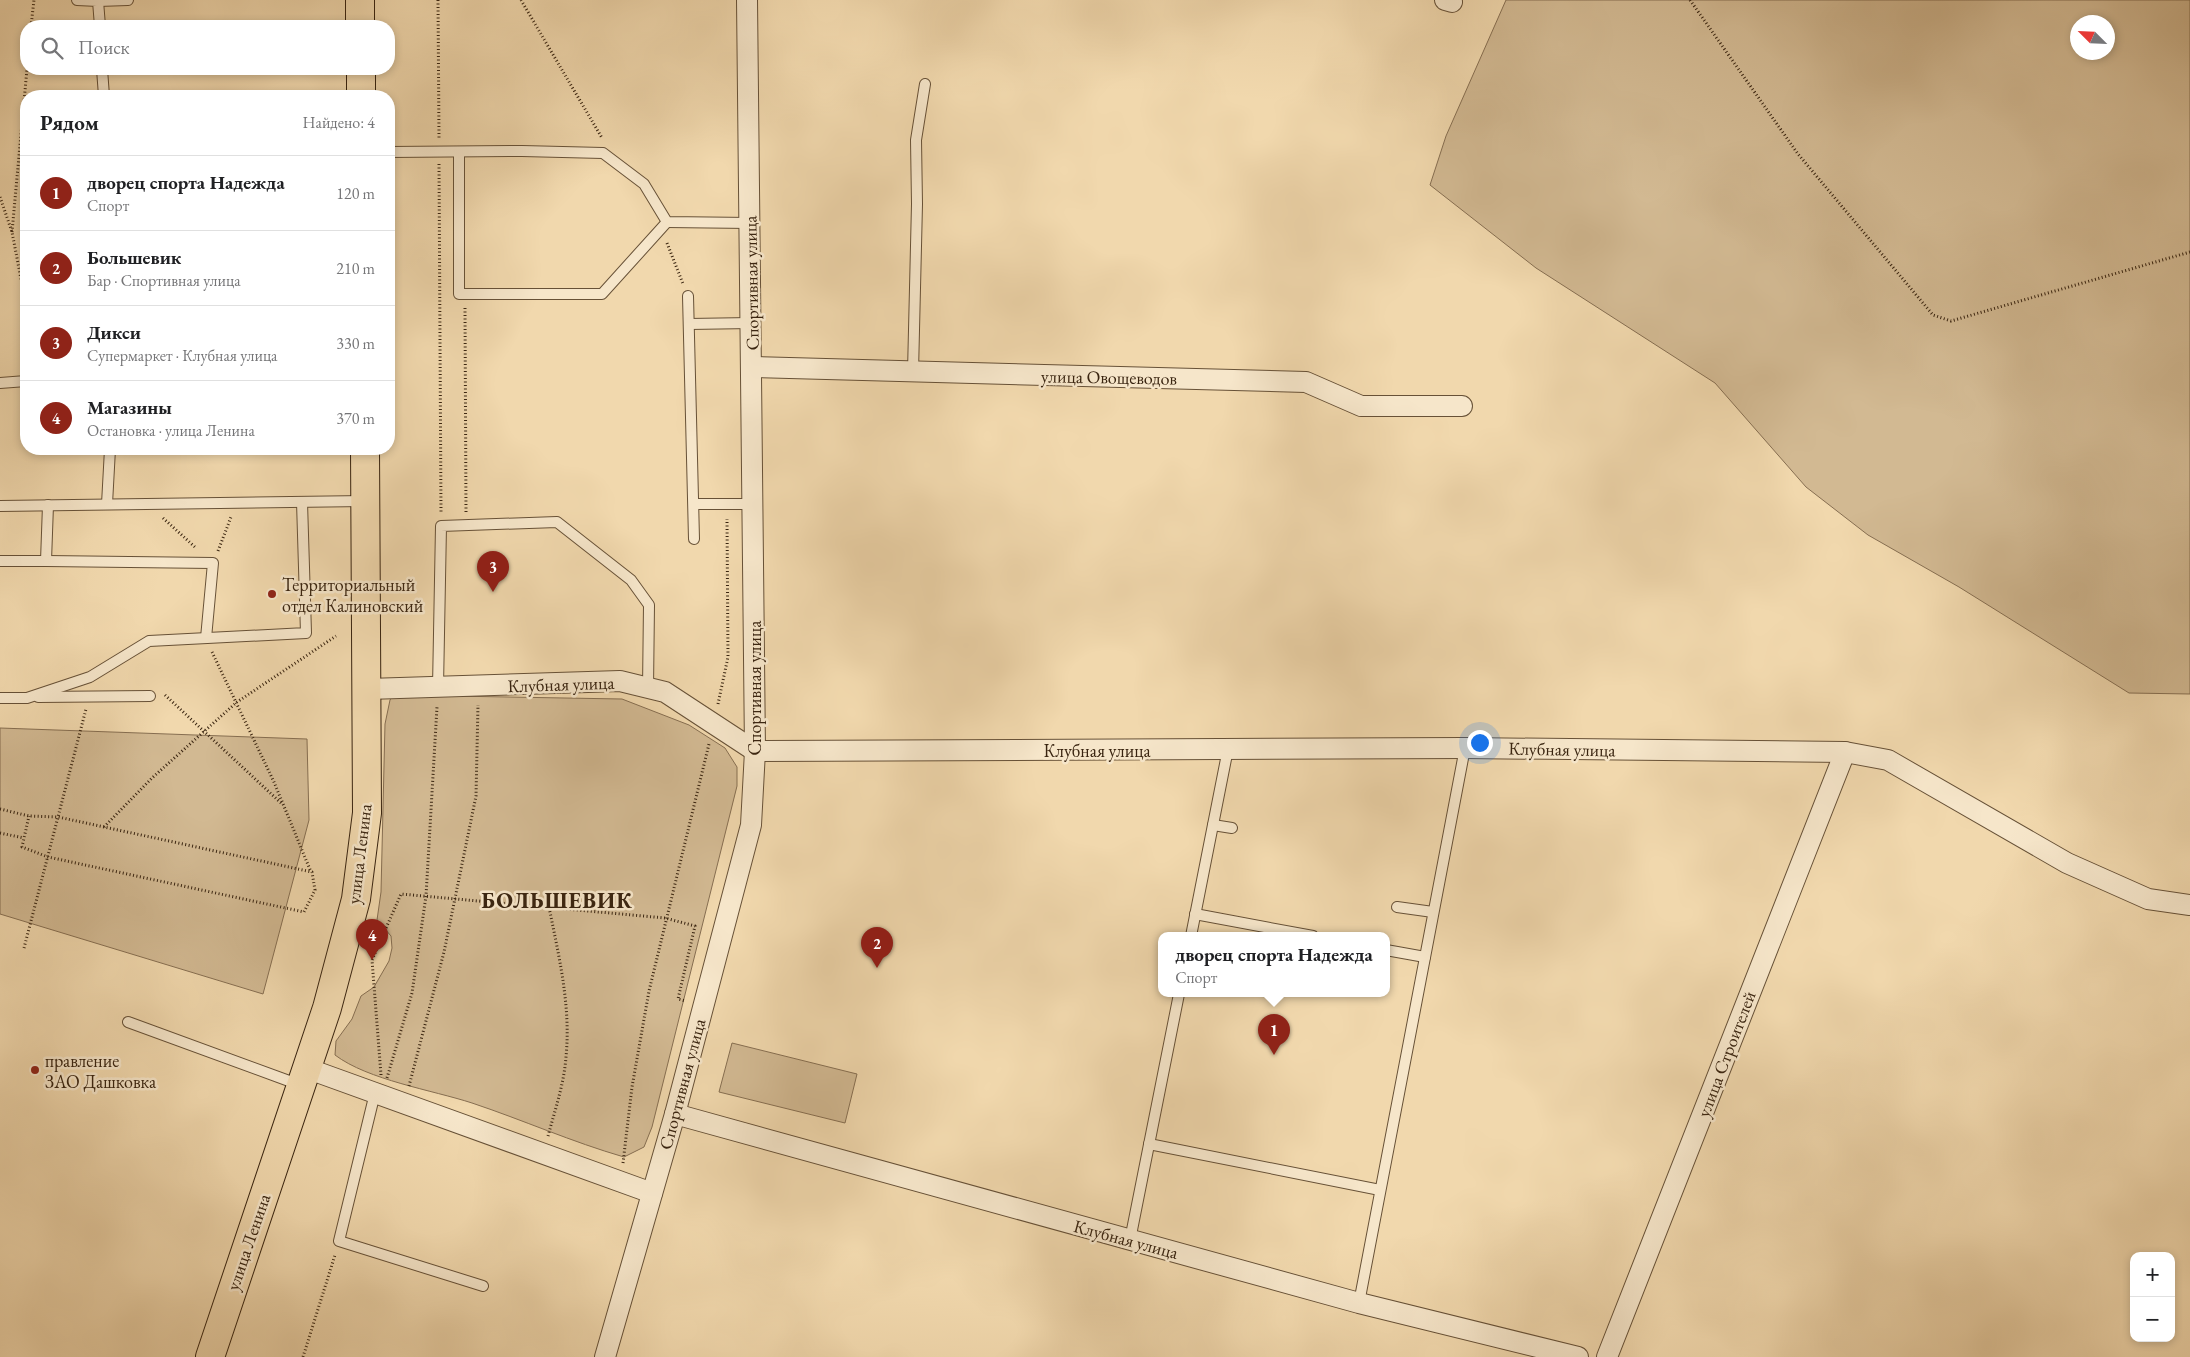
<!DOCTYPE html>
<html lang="ru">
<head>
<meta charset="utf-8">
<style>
  :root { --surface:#fff; --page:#f6f6f6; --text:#202124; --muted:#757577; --line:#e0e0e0; --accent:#8f2418 }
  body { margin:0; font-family:"EB Garamond",serif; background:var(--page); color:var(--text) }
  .controls { position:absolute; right:15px; bottom:15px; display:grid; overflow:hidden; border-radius:10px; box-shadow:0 2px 8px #0003 }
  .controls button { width:45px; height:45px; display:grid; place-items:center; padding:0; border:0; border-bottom:1px solid var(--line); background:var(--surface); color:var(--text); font:25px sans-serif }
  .compass { position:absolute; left:2070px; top:15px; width:45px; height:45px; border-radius:50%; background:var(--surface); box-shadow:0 2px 8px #0003; rotate:294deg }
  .you { position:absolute; left:1479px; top:742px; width:18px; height:18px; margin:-12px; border:4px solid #fff; border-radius:50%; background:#1a73e8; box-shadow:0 0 0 8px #1a73e833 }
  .badge { display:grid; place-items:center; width:32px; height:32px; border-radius:50%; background:var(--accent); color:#fff; font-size:16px; font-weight:700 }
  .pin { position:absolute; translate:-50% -41px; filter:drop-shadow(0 1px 2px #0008) }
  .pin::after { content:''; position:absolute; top:26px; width:18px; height:15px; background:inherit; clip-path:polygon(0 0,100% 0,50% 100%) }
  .popup { position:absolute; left:1158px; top:932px; width:232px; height:65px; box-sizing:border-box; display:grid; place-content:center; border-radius:10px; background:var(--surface); filter:drop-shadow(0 1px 4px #0005); font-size:16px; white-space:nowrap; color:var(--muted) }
  .popup b { font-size:19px; color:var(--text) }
  .popup::after { content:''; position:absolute; left:50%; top:100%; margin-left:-10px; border:10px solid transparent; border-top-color:var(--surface) }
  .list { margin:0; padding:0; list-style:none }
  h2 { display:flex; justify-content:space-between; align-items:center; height:65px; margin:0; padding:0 20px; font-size:21px }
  h2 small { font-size:16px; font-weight:400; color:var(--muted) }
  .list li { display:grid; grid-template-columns:32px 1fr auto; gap:15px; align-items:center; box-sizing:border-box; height:75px; padding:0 20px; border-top:1px solid var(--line) }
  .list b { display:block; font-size:19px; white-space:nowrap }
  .list p { margin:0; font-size:16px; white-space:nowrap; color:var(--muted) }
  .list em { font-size:16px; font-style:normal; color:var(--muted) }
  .icon { flex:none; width:28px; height:28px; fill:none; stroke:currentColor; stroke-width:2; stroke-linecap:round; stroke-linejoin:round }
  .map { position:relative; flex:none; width:2190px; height:1357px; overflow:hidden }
  .search { position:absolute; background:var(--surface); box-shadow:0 2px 8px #0003; left:20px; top:20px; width:375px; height:55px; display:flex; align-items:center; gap:12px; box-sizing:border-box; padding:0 18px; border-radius:20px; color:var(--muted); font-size:19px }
  .panel { position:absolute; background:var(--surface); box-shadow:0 2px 8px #0003; left:20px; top:90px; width:375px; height:365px; border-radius:20px }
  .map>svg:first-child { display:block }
  .green { fill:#d2b992; stroke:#866e51; fill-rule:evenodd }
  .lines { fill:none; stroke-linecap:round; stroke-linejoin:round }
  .service-casing { stroke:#675137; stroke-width:12 }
  .minor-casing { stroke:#675137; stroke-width:22 }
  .primary-casing { stroke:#392410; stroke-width:30 }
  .path { stroke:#392410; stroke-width:3; stroke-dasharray:1 2.5; stroke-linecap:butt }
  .service { stroke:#f6e6ca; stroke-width:10 }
  .minor { stroke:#f6e6ca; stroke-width:20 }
  .primary { stroke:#f1d8ad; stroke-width:28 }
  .poi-dot { fill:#8f2418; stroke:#f6e6ca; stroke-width:2 }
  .labels { text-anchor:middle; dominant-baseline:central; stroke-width:5; stroke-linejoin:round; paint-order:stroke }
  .street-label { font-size:18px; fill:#392410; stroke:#f6e6ca }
  .poi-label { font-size:18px; fill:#392410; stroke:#f6e6ca; text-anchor:start }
  .district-label { font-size:22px; font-weight:bold; letter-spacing:1px; fill:#392410; stroke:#f6e6ca }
</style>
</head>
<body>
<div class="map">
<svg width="2190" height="1357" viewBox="0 0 2190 1357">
  <rect width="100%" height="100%" fill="#f1d8ad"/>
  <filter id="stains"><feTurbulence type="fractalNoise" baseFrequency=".004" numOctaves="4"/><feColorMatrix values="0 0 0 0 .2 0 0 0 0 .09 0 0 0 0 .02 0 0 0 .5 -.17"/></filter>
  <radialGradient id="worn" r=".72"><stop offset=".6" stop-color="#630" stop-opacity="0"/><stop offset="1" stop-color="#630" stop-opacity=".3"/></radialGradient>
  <g class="green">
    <path d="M1506 0H2190V694L2129 693 1959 587 1868 535 1806 487 1715 383 1536 268 1430 185 1446 136ZM2078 22H2108V52H2078Z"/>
    <path d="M393 695 622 699 689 725 725 748 737 767V786L652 1127 644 1147 624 1157C572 1142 523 1120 472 1103 432 1090 368 1080 335 1055L336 1041 352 1019 361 996 374 987 389 961 392 948 391 936 377 920 381 892 385 724 390 700Z"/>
    <path d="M0 728 307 739 309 820 263 994 0 914Z"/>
    <path d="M732 1043 857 1074 845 1123 719 1092Z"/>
  </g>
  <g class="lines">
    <defs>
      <g id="service">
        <path d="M77 0 98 1 100 26"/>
        <path d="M98 1 128 0"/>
        <path d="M102 69 104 96"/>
        <path d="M389 152 522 151 603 153 644 184 667 222 750 223"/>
        <path d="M459 152V294H602L667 222"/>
        <path d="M688 296 694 539"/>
        <path d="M689 324 751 323"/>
        <path d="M913 372 917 204 916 140 925 84"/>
        <path d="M0 383 26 381"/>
        <path d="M107 504 110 449"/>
        <path d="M694 504H753"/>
        <path d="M0 506 365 501"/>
        <path d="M0 561H46L48 505"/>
        <path d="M46 561 213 563 206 638"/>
        <path d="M438 687 441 526 557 522 631 580 649 605 648 688"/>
        <path d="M38 697 150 696"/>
        <path d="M0 698H27L90 677 149 641 306 633 302 502"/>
        <path d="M1213 825 1232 828"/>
        <path d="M1397 907 1433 912"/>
        <path d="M1195 914 1313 936"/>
        <path d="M1191 936 1228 749"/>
        <path d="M1386 950 1425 957"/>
        <path d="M128 1022 300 1085"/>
        <path d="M375 1093 339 1241 483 1286"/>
        <path d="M1149 1144 1380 1190"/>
        <path d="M1130 1240 1179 994"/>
        <path d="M1359 1303 1465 748"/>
      </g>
      <g id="minor">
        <path d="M1445 0 1452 2"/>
        <path d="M752 367 1306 382 1361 406H1462"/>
        <path d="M368 689 620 681 665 692 755 751 1465 748 1845 752 1888 760 2067 863 2148 899 2190 905"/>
        <path d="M306 1068 652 1193"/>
        <path d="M675 1114 1359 1303 1578 1357"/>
        <path d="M605 1357 675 1114 751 825 755 751 747 0"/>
        <path d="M1607 1357 1845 752"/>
      </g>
      <g id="primary">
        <path d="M360 0V26"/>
        <path d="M361 69V96"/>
        <path d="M210 1357 327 1008 356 899 367 813 365 449"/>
      </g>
    </defs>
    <use href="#service" class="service-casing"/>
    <use href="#minor" class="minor-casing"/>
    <use href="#primary" class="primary-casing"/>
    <g class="path">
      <path d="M438 0 439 138"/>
      <path d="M521 0 602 138"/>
      <path d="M1690 0 1798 154 1933 315 1951 321 2190 252"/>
      <path d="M31 26 34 0"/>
      <path d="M439 164 441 513"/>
      <path d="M0 197 12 232 26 305"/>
      <path d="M12 232 27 69"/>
      <path d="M667 243 683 284"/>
      <path d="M465 308 466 512"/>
      <path d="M163 518 196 548"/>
      <path d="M218 551 231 517"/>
      <path d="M212 652 274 782 311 872"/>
      <path d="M165 695 281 803"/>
      <path d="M718 704 728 657 727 519"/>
      <path d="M0 809 29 816 58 817 312 872 315 890 304 912 48 857 22 847 29 816"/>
      <path d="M104 827 152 778 237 702 336 636"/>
      <path d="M0 833 24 838"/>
      <path d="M24 948 86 709"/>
      <path d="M381 1075 372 960 401 894 665 918 695 926 678 999 686 1001"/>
      <path d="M387 1078 412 993 426 896 437 707"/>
      <path d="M409 1086 444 952 476 796 478 705"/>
      <path d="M548 1136C555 1110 564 1084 566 1057 571 1006 559 957 549 907"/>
      <path d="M623 1163 632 1087 649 991 709 744"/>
      <path d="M303 1357 335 1255"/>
    </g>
    <use href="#service" class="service"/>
    <use href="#minor" class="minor"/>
    <use href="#primary" class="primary"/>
  </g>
  <g class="poi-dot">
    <circle cx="272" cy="594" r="5"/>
    <circle cx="35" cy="1070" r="5"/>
  </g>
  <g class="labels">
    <g class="street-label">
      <text transform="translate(751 283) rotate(-91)">Спортивная улица</text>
      <text transform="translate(1109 377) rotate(1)">улица Овощеводов</text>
      <text transform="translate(561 684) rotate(-2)">Клубная улица</text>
      <text transform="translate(754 688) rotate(-90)">Спортивная улица</text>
      <text transform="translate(1562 749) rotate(1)">Клубная улица</text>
      <text x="1097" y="750">Клубная улица</text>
      <text transform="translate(359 854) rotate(-83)">улица Ленина</text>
      <text transform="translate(1726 1054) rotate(-69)">улица Строителей</text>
      <text transform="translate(682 1084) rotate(-75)">Спортивная улица</text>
      <text transform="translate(1126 1239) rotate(15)">Клубная улица</text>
      <text transform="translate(248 1242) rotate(-71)">улица Ленина</text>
    </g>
    <g class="poi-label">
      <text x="282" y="584">Территориальный<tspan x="282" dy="21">отдел Калиновский</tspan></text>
      <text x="45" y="1060">правление<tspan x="45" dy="21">ЗАО Дашковка</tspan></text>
    </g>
    <g class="district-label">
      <text x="557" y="900">БОЛЬШЕВИК</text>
    </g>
  </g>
  <rect width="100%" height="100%" filter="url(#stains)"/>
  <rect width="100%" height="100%" fill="url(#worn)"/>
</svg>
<div class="controls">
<button>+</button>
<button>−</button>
</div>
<svg class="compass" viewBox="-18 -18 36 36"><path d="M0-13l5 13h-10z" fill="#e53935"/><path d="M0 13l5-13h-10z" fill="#757577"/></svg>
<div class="you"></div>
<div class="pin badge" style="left:1274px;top:1055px">1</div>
<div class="popup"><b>дворец спорта Надежда</b>Спорт</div>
<div class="pin badge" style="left:877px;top:968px">2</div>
<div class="pin badge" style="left:493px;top:592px">3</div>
<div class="pin badge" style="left:372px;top:960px">4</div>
<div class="search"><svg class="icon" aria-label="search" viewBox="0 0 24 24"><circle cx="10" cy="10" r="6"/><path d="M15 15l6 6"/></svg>Поиск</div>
<section class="panel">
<h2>Рядом<small>Найдено: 4</small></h2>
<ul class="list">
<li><span class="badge">1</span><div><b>дворец спорта Надежда</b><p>Спорт</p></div><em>120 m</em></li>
<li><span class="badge">2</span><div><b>Большевик</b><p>Бар · Спортивная улица</p></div><em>210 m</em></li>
<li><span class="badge">3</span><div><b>Дикси</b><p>Супермаркет · Клубная улица</p></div><em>330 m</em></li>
<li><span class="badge">4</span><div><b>Магазины</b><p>Остановка · улица Ленина</p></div><em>370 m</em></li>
</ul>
</section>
</div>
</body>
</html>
